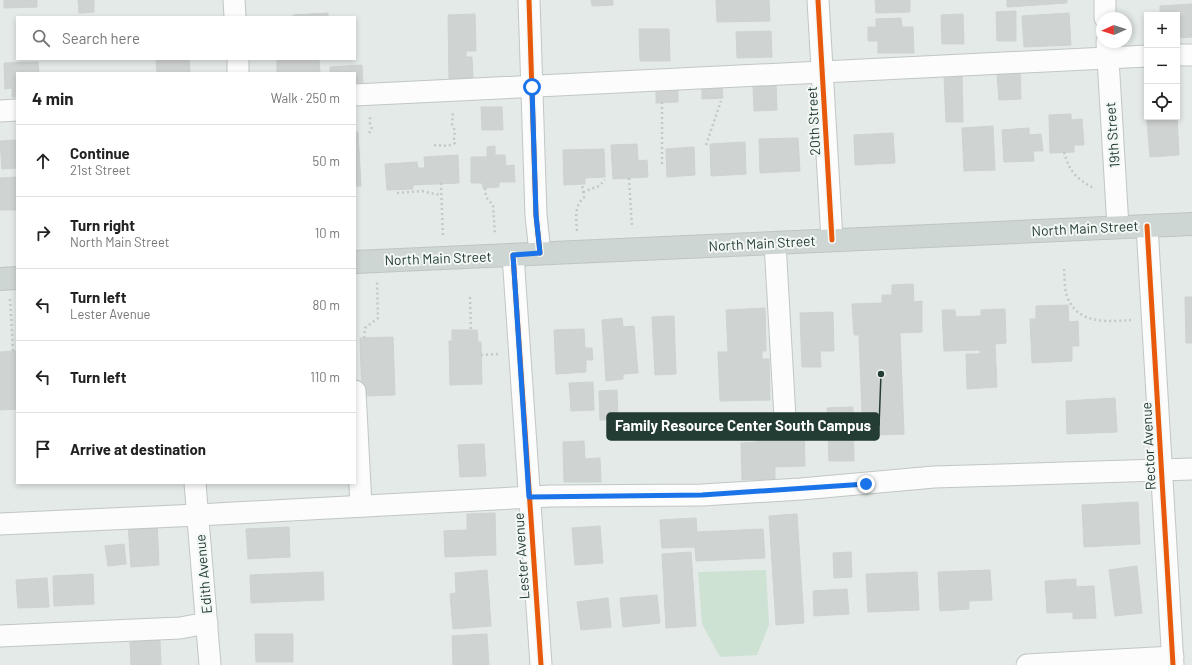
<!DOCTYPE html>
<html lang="en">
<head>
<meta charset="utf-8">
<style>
  :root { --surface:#fff; --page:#f2f2f2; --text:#222; --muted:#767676; --line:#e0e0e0 }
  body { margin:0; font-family:Barlow,sans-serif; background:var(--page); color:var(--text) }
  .controls { position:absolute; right:12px; top:12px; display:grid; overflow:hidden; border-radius:0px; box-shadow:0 2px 6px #0003 }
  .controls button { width:36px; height:36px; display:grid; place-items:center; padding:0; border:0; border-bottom:1px solid var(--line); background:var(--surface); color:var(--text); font:20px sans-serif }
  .compass { position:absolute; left:1096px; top:12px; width:36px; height:36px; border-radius:50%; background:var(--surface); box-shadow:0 2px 6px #0003; rotate:267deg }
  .stop { position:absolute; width:12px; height:12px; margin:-9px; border:3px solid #1a73e8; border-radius:50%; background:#fff }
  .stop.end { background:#1a73e8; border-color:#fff; box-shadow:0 1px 4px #0008 }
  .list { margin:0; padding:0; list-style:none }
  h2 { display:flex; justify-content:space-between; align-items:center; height:52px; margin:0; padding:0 16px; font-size:17px }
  h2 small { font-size:13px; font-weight:400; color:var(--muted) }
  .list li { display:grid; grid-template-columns:26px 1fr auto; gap:12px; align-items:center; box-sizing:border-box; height:72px; padding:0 16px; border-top:1px solid var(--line) }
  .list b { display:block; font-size:15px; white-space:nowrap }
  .list p { margin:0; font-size:13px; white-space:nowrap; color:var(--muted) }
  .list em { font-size:13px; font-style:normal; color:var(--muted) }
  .icon { flex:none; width:22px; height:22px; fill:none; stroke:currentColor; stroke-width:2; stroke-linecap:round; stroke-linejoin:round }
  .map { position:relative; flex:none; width:1192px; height:665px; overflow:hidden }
  .search { position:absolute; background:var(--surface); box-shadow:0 2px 6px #0003; left:16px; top:16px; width:340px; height:44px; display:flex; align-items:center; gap:10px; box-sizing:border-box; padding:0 14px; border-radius:0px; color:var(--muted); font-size:15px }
  .panel { position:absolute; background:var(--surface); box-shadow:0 2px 6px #0003; left:16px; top:72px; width:340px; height:412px; border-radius:0px }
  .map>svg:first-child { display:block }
  .green { fill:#cee2d4 }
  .building { fill:#cfd3d1; stroke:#cdd3d0 }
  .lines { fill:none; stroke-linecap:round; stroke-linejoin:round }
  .minor-casing { stroke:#c1c7c4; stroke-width:23 }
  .major-casing { stroke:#bdc6c2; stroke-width:24 }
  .path { stroke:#c1cac5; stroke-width:2.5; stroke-dasharray:2 3; stroke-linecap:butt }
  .minor { stroke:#fbfcfb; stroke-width:21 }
  .major { stroke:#ced6d3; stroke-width:22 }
  .cycleway-casing { stroke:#f3f8f5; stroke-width:8 }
  .cycleway { stroke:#e8590c; stroke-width:5 }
  .route { stroke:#1a73e8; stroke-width:5 }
  .labels { text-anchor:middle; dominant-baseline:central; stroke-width:4; stroke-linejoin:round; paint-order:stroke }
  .street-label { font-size:14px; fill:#233c34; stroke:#f3f8f5 }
  .leader { fill:none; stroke:#233c34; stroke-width:1.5 }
  .callout-dot { fill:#233c34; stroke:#f3f8f5; stroke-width:1.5 }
  .callout { fill:#233c34; stroke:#233c34; stroke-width:1.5 }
  .callout-label { font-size:15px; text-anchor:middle; font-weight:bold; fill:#fff }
</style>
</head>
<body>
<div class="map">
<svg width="1192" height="665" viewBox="0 0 1192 665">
  <rect width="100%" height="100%" fill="#e4eae7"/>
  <path class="green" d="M766 570 769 625 757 655 720 657 702 624 698 572Z"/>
  <g class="building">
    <path d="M4 0H37V7L4 8Z"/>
    <path d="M78 0H94V12L79 13Z"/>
    <path d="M591 0H613V5L592 6Z"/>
    <path d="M716 0H769L770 21 717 22Z"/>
    <path d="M875 0H910V12L876 13Z"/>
    <path d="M1007 0H1067V3L1007 7Z"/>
    <path d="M1192 4V37L1177 38V15H1160V6Z"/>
    <path d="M1016 11V41H997L996 12Z"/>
    <path d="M328 13V17H293V15Z"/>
    <path d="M1069 13 1071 45 1024 47 1022 16Z"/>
    <path d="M475 14 476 51H466V57H472L473 78 449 79 448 15Z"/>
    <path d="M963 14 964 44H942L941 15Z"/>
    <path d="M901 18 902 27H913L914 53H878V41H868V27H876V19Z"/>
    <path d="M639 29H669L670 61H640Z"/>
    <path d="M771 31 772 57 737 58 736 32Z"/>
    <path d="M156 59H189L190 73H157Z"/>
    <path d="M277 59H319L320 73H277Z"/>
    <path d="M38 62 39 73H17V97H12V88L5 89 4 63Z"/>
    <path d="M362 65 363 83H355V73H330V67Z"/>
    <path d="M1020 73 1021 99 999 100 997 74Z"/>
    <path d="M944 75H962L963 122H946Z"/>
    <path d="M776 84 777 110 754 111 753 85Z"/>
    <path d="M722 87 723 98 702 99V88Z"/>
    <path d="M678 88V102L656 103V89Z"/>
    <path d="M481 107H502L503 130H482Z"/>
    <path d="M1146 109 1147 117H1177L1179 155 1150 157Z"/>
    <path d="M1071 114V120L1082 119 1084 145H1074V152L1050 153 1049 115Z"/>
    <path d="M993 126 995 170 964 171 962 128Z"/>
    <path d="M1029 128V135L1041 134 1043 151H1033L1034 161 1004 162 1002 130Z"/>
    <path d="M355 132H358L361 186H355Z"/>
    <path d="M893 133 895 163 855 165 854 135Z"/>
    <path d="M798 138 800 171 760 173 759 139Z"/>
    <path d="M17 140V168L2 169 0 141Z"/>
    <path d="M745 142 746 174 711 176 710 144Z"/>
    <path d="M637 144 638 161 647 160 648 177 613 179 611 145Z"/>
    <path d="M495 146V155H505L506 166 514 165 515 182H499V187L483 188 482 183H471V157H487V147Z"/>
    <path d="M694 147 695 175 667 177 666 149Z"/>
    <path d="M604 149 605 177 585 178V184L564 185 563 150Z"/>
    <path d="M458 155 459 183 413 185V189L387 190 385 164 417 162 418 168H425L424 157Z"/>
    <path d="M17 177V210H0V178Z"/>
    <path d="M913 284 914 302 922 301V332L900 333 904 434 879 435V427H871L870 413H862L859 335H854L852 304 882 303V295H892V285Z"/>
    <path d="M1185 297H1192V343H1186Z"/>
    <path d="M1068 305 1069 322 1078 321 1079 346H1072V361L1032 363 1030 319H1036V306Z"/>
    <path d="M765 308 766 351H762V359H769L770 400 720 401 718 352H728L726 310Z"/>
    <path d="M1005 309 1006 343 995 344 997 387 967 389 966 354H980V350L944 351 942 310H955L956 317 981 316V310Z"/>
    <path d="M833 312 834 351H820L821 367H802L800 313Z"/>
    <path d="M674 316 676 374 655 375 652 317Z"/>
    <path d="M622 318 623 327 634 326 638 373 623 374V379L606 381 602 320Z"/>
    <path d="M584 329 585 348H592L593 360H586V372L556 374 554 330Z"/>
    <path d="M452 330H477L478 342H481L482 384 450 385 449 341H452Z"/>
    <path d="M393 337 395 395 362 396 360 338Z"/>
    <path d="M13 351H17V409L0 410V352Z"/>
    <path d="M593 382 594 410 571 411 569 383Z"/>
    <path d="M617 390 618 420H600L599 391Z"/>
    <path d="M1115 398 1117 432 1067 434 1066 401Z"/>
    <path d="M853 407 854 461H829L827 408Z"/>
    <path d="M804 427 805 466 775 467V479L742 480 741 443 757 442 756 429Z"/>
    <path d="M584 441 585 459 600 458 601 482H564L563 442Z"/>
    <path d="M484 444 486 476 460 477 458 445Z"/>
    <path d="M1138 502 1140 544 1084 547 1082 505Z"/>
    <path d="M495 513 496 555 445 557 444 531 467 530V514Z"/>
    <path d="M797 514 804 623 776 625 769 516Z"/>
    <path d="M696 518 697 532 763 529 765 558 696 561 695 547 662 548 660 520Z"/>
    <path d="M157 521 159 565 131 567 128 523Z"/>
    <path d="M600 526 603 563 575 565 572 528Z"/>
    <path d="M289 527 290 557 248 559 246 529Z"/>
    <path d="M124 544 126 564 108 566 105 546Z"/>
    <path d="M691 552 696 626 666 628 662 554Z"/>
    <path d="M851 552 852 577 834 578 833 553Z"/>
    <path d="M1137 566 1142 613 1115 616 1109 570Z"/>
    <path d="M487 570 491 626 453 629 450 594 456 593 455 573Z"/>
    <path d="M990 570 992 600 969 601V609L940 611 938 572Z"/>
    <path d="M323 572 324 600 251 603 250 575Z"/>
    <path d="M917 572 919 610 868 612 866 574Z"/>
    <path d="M93 574 94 604 54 606 53 576Z"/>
    <path d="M47 578 49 607 18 608 16 580Z"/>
    <path d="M1076 579V587L1094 586 1096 618 1073 619V612L1047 613 1045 581Z"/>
    <path d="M847 589 849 614 814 616 813 591Z"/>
    <path d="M657 595 660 623 623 627 620 598Z"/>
    <path d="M608 598 611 627 581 630 577 602Z"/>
    <path d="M255 634H293V662H256Z"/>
    <path d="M487 634 489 665H453L452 636Z"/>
    <path d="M160 640 161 665H131L130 642Z"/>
  </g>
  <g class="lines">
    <defs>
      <g id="minor">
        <path d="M234 0 235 17"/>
        <path d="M529 0 536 215 540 253"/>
        <path d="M818 0 832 240"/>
        <path d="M1105 0V18"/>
        <path d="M1107 42 1118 227"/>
        <path d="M1177 55H1192"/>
        <path d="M238 59V73"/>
        <path d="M355 95 1147 56"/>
        <path d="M0 111 17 110"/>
        <path d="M1147 226 1173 665"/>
        <path d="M775 243 785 418"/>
        <path d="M513 255 541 665"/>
        <path d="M355 391 361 506"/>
        <path d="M195 483 210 665"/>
        <path d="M0 524 198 515 551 496 702 495 801 489 934 477 1192 469"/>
        <path d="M0 636 180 628 207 623"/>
        <path d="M1027 665 1173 657"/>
      </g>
      <g id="major">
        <path d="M355 262 1192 224"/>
        <path d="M0 279 17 278"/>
      </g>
    </defs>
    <use href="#minor" class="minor-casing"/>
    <use href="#major" class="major-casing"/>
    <g class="path">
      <path d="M369 133 372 129 370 123V115"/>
      <path d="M434 145 448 146 455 143 454 138 455 131 452 124 453 111"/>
      <path d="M706 145 721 101"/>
      <path d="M1064 152C1070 173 1076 178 1095 189"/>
      <path d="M662 164V102"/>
      <path d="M629 178 632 228"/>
      <path d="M441 183 443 237"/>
      <path d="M485 188 486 197 493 205 495 235"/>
      <path d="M583 192 599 186 605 180"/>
      <path d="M397 193 422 191 430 193 441 195"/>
      <path d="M577 231C576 218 574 207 584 197L582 184"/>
      <path d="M1064 269C1065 278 1064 290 1068 299 1079 324 1108 322 1131 320"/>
      <path d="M470 297 471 330"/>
      <path d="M10 299 13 351"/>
      <path d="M364 338 365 328 378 318 377 281"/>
      <path d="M481 355 499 354"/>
    </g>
    <use href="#minor" class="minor"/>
    <use href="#major" class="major"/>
    <defs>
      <g id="cycleway">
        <path d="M529 0 536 215 540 253"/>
        <path d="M818 0 832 240"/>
        <path d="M1147 226 1173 665"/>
        <path d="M513 255 541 665"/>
      </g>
    </defs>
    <use href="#cycleway" class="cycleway-casing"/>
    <use href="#cycleway" class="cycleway"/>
  </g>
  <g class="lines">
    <path class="route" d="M532 87 536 215 540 253 513 255 529 497 702 495 866 484"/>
  </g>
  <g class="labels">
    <g class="street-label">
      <text transform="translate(813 121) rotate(-93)">20th Street</text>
      <text transform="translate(1112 135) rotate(-94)">19th Street</text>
      <text transform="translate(1085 228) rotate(-3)">North Main Street</text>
      <text transform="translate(762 243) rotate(-3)">North Main Street</text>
      <text transform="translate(438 258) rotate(-2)">North Main Street</text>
      <text transform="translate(1148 446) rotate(-93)">Rector Avenue</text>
      <text transform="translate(521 556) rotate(-94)">Lester Avenue</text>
      <text transform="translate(203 574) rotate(-95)">Edith Avenue</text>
    </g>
  </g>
  <path class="leader" d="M881 374L879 426"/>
  <circle class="callout-dot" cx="881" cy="374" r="4"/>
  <rect class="callout" x="607" y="413" width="272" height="27" rx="4"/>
  <g class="callout-label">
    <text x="743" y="431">Family Resource Center South Campus</text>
  </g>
</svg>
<div class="controls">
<button>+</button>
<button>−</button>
<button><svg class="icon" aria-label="locate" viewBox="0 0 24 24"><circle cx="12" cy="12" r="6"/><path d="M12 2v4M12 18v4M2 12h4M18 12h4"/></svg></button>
</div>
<svg class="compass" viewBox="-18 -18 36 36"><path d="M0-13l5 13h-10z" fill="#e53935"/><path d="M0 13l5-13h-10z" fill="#767676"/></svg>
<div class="stop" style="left:532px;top:87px"></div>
<div class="stop end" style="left:866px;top:484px"></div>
<div class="search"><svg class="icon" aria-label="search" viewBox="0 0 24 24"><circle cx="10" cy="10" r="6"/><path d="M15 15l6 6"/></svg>Search here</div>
<section class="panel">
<h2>4 min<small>Walk · 250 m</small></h2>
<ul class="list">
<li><svg class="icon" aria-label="ahead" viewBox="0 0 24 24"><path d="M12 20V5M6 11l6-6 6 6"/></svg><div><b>Continue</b><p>21st Street</p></div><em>50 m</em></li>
<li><svg class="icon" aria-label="right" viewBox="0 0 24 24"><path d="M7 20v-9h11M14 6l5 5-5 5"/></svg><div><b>Turn right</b><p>North Main Street</p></div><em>10 m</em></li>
<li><svg class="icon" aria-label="left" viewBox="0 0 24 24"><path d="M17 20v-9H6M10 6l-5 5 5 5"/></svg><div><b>Turn left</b><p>Lester Avenue</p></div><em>80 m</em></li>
<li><svg class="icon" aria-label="left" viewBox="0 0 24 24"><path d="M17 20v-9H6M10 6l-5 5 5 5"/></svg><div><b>Turn left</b></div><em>110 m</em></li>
<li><svg class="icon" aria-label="arrive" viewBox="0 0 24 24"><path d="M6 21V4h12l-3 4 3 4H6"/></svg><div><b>Arrive at destination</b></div></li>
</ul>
</section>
</div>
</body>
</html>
